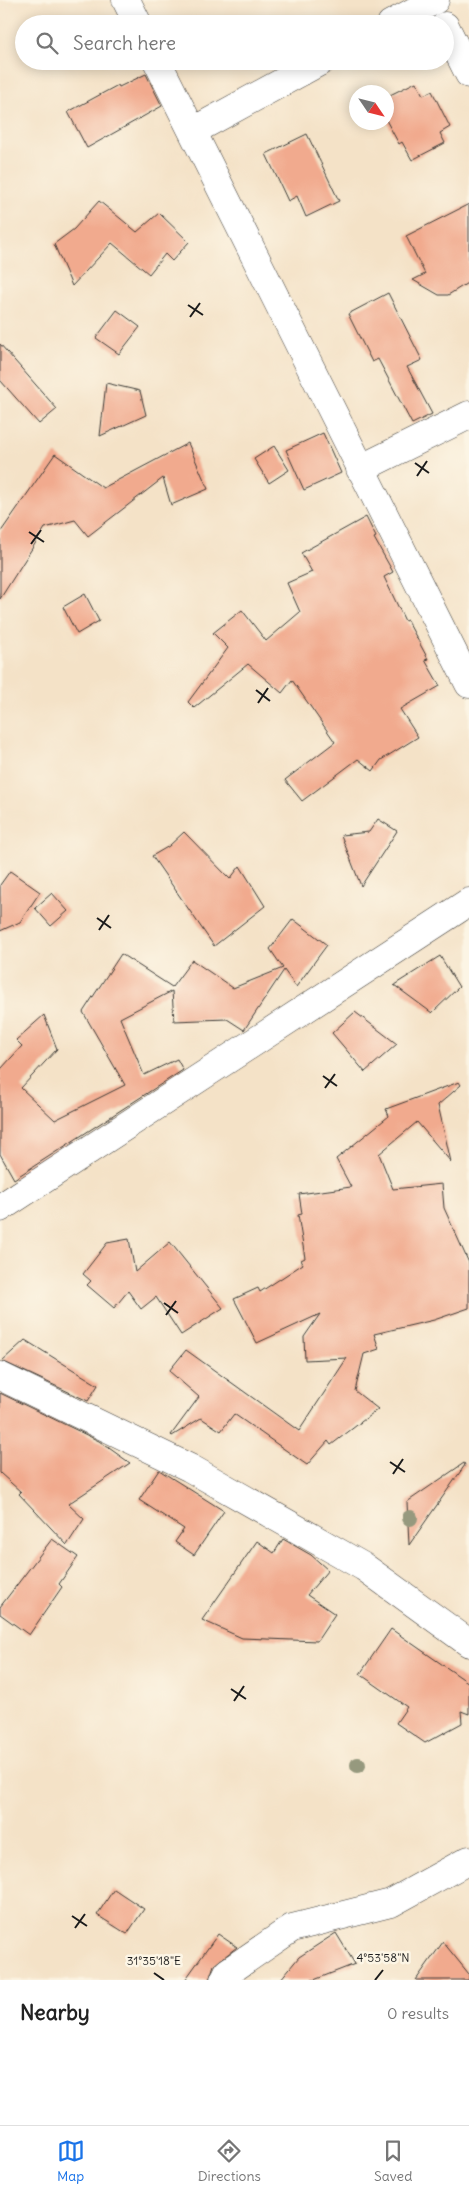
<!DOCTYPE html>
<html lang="en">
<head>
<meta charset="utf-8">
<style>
  :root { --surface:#fff; --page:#f6f6f6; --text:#222; --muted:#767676; --line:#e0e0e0; --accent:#1a73e8 }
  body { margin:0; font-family:Delius,sans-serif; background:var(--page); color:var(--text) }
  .compass { position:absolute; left:349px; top:85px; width:45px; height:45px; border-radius:50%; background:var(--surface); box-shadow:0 2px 12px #0003; rotate:125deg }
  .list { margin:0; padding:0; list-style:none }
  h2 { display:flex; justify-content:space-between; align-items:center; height:65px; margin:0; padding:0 20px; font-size:21px }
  h2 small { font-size:16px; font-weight:400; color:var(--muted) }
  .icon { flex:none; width:28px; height:28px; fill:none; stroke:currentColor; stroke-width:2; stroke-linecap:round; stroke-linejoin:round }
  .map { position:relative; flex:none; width:469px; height:1980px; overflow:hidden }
  .search { position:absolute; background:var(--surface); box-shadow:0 2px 12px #0003; left:15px; right:15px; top:15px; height:55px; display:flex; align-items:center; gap:12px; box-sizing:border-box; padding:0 18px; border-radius:28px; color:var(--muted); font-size:19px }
  .sheet { height:145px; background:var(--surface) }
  nav { display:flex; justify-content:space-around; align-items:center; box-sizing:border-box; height:70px; border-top:1px solid var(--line); background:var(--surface); font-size:14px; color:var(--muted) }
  nav a { display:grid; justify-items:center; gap:2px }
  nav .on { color:var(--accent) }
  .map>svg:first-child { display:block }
  .building { fill:#f1aa8e }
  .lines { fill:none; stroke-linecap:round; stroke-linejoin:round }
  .minor-casing { stroke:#3c3a36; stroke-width:29 }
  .minor { stroke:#fff; stroke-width:28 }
  .tree { fill:#96997e }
  .ticks { fill:none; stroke:#1c1c1c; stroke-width:2 }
  .ticks-label { font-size:12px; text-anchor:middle; fill:#1c1c1c; stroke:#fcf5e5; stroke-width:5; stroke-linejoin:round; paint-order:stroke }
</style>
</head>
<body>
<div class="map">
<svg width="469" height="1980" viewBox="0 0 469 1980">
  <rect width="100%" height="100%" fill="#fcf5e5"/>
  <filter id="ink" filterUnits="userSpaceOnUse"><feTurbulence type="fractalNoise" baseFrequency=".02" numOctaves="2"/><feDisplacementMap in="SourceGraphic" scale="10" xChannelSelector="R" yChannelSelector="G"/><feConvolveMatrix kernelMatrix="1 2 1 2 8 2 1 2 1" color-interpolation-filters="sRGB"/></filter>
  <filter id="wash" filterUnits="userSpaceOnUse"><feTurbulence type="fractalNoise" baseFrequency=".0096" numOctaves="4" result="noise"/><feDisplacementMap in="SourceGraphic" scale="20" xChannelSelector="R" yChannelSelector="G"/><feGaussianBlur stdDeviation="1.12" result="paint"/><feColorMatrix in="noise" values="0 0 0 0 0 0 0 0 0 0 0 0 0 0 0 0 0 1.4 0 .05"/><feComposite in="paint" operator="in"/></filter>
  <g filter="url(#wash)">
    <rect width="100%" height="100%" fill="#f4e2c7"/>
    <g id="blocks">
      <g class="building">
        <path d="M146 74 162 106 87 148 68 112 118 85 119 87Z"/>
        <path d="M416 82 423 95 432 91 450 127 440 133 445 143 412 160 402 142 399 144 386 120V97Z"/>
        <path d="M307 134 339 201 306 217 297 196 288 201 266 154Z"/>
        <path d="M99 201 137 232 159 213 189 242 172 261 165 254 149 274 112 243 72 286 54 244 74 229Z"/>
        <path d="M469 204V282L448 295H439L413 280 425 274 406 236Z"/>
        <path d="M388 293 422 360 407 367 432 414 412 424 378 359 372 362 348 314Z"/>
        <path d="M117 310 140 327 119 354 96 338Z"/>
        <path d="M0 344 57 409 39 424 0 380Z"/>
        <path d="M106 383 140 391 146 415 100 436Z"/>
        <path d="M323 433 341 473 304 490 286 450Z"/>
        <path d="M188 443 208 489 171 505 163 478 88 536 75 520 45 528 0 599V533L55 454 103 488Z"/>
        <path d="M274 446 289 470 269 483 254 459Z"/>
        <path d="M366 517 376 537 374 538 393 572 384 577 405 621 407 620 428 659 425 660 440 686 400 709 418 737 381 760 373 771 358 759 302 801 285 780 335 742 292 680 282 693 248 664 194 708 188 702 228 648 213 633 242 610 266 641 300 612 287 583 312 572 301 553Z"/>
        <path d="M85 594 99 621 77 634 63 607Z"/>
        <path d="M378 819 397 831 361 886 341 835 369 832Z"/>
        <path d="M184 832 230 879 240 866 265 906 214 946 152 856 169 846Z"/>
        <path d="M10 871 40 892 20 922 0 931V885Z"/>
        <path d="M52 893 68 911 51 926 35 908Z"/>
        <path d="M293 919 327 945 296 987 284 970 244 1030 227 1019 174 1021 172 991 120 1018 144 1075 177 1059 183 1070 14 1179 0 1154V1068L1 1069 22 1046 16 1040 44 1015 57 1049 21 1088 55 1120 125 1085 83 1012 121 954 172 987 192 960 233 988 283 968 270 949Z"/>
        <path d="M440 956 459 987 432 1013 394 985Z"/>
        <path d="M355 1012 397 1044 365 1072 332 1033Z"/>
        <path d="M459 1082 461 1085 438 1105 451 1162 417 1122 379 1154 393 1189 442 1184 444 1208 469 1263V1308L434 1320 374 1334 379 1349 364 1354 355 1391 378 1409 331 1445 328 1441 307 1465 234 1414 221 1431 201 1418 172 1436 171 1435 199 1397 169 1371 186 1350 299 1431 347 1358 305 1360 304 1337 320 1314 257 1343 234 1299 258 1288 260 1292 303 1264 301 1260 305 1258 298 1215 302 1214 299 1194 351 1187 336 1159 389 1116 386 1109Z"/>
        <path d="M129 1239 135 1272 170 1242 223 1308 181 1335 156 1297 141 1309 128 1291 114 1308 87 1285 91 1281 83 1274 107 1243Z"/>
        <path d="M25 1340 98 1385 88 1401 2 1361Z"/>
        <path d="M0 1393 99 1441 130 1463 68 1504 84 1519 67 1545 19 1494 21 1492 0 1473Z"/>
        <path d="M464 1463 465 1465 409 1545 407 1502Z"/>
        <path d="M159 1470 224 1511 194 1555 175 1542 184 1529 139 1500Z"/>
        <path d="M52 1539 78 1557 59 1584 62 1587 29 1635 0 1614V1607Z"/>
        <path d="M283 1539 311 1555 328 1570 307 1595 335 1614 317 1641 242 1638 202 1620 257 1541 274 1553Z"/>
        <path d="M391 1629 469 1683V1714L461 1711 462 1723 425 1743 396 1723 407 1707 360 1674Z"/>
        <path d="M114 1889 144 1909 127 1934 97 1915Z"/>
        <path d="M336 1933 355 1964 314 1980H280L299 1957Z"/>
        <path d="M218 1934 237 1947 214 1965 209 1980H185Z"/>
        <path d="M443 1942 469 1974V1980H416Z"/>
      </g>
    </g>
  </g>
  <g filter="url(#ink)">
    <use href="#blocks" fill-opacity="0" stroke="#3c3a36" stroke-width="1"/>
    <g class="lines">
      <defs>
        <g id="minor">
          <path d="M126 0 138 24"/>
          <path d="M391 24 435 0"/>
          <path d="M445 26 469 74"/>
          <path d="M157 61 469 684"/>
          <path d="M193 131 321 61"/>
          <path d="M360 469 469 415"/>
          <path d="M0 1208 469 902"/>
          <path d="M0 1376 190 1468 364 1567 469 1643"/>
          <path d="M224 1980 228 1972 292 1928 391 1903 469 1860"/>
        </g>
      </defs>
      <use href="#minor" class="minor-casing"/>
      <use href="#minor" class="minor"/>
    </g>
    <g class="tree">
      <circle cx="410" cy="1518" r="8"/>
      <circle cx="358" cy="1765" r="8"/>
    </g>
  </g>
  <path class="ticks" d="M188 305 203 315M190 317 200 303M415 463 429 473M417 476 427 461M29 532 44 542M31 544 41 530M256 690 270 701M258 703 268 688M97 918 111 928M99 930 109 915M323 1076 337 1086M325 1088 335 1074M164 1303 178 1313M166 1315 176 1301M390 1462 405 1472M393 1474 403 1459M231 1689 246 1699M234 1701 244 1686M72 1916 87 1926M75 1928 85 1914M154 1973 164 1980M375 1980 383 1970"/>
  <g class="ticks-label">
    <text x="383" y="1962">4°53'58"N</text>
    <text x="154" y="1965">31°35'18"E</text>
  </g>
</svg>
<svg class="compass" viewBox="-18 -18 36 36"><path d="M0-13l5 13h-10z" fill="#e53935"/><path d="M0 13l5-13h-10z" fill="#767676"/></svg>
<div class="search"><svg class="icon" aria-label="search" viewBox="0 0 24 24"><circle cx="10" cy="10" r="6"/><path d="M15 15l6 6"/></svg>Search here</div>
</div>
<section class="sheet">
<h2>Nearby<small>0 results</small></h2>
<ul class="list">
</ul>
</section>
<nav>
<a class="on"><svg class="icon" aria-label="map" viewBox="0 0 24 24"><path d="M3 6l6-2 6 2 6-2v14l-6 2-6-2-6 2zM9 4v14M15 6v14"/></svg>Map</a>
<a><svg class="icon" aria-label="directions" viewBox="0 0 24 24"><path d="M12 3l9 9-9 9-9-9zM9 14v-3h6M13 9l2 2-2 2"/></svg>Directions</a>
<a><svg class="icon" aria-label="saved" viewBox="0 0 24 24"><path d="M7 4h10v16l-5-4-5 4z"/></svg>Saved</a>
</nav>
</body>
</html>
